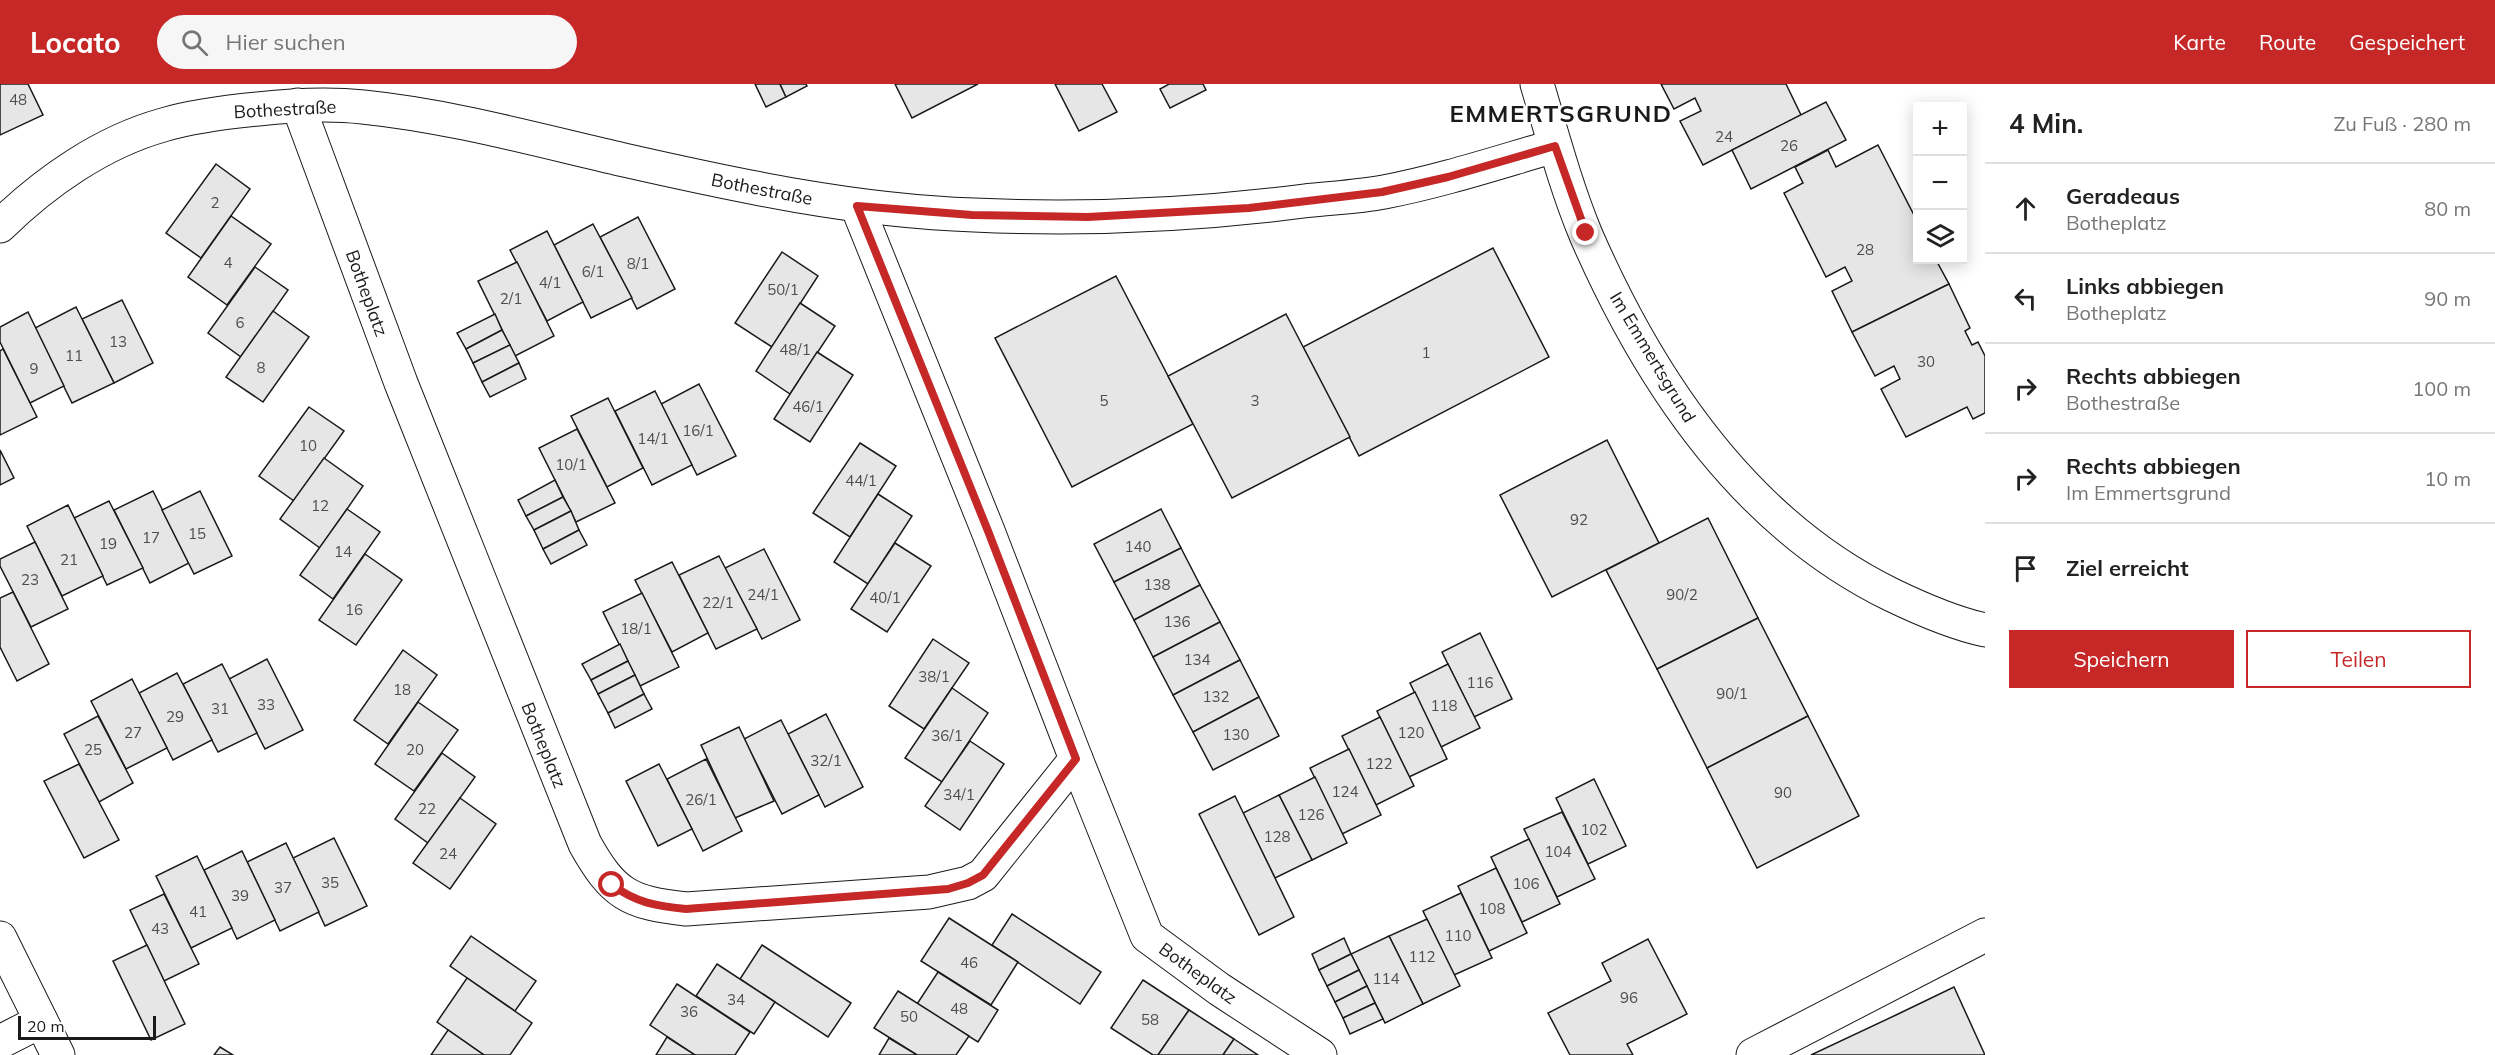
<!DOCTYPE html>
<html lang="de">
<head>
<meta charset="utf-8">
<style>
  :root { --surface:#fff; --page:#f6f6f6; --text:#222; --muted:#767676; --line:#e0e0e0; --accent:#c62828 }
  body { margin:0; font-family:Mulish,sans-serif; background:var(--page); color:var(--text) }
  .controls { position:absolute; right:18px; top:18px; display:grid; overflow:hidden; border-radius:0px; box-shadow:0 3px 15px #0003 }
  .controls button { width:54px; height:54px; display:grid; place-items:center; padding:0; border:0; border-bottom:2px solid var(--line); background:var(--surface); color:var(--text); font:30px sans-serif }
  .scale { position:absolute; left:18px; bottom:15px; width:138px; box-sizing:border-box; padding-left:6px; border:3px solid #1a1a1a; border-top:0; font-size:16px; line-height:21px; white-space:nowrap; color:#1a1a1a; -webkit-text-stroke:4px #fff; paint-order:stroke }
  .stop { position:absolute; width:18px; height:18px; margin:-14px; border:4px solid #c62828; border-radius:50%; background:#fff }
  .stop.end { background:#c62828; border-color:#fff; box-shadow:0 2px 6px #0008 }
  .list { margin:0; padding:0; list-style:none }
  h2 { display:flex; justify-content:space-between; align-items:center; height:78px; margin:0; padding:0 24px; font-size:26px }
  h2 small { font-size:20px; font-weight:400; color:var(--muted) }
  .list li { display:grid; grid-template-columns:39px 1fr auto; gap:18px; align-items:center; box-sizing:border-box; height:90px; padding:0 24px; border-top:2px solid var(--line) }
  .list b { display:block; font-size:22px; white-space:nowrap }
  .list p { margin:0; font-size:20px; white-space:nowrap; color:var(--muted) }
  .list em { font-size:20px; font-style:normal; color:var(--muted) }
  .actions { display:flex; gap:12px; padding:18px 24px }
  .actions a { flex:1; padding:14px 0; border:2px solid var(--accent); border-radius:0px; text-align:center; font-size:21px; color:var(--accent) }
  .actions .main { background:var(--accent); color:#fff }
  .icon { flex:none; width:33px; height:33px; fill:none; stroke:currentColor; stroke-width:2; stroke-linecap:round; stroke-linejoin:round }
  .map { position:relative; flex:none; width:1985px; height:971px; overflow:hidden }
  header { display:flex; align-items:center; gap:36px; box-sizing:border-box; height:84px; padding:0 30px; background:var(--accent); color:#fff }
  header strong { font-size:28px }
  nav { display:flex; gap:33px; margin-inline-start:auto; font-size:21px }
  .search { width:420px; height:54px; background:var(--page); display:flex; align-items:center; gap:15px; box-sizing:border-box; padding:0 21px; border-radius:33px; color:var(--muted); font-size:22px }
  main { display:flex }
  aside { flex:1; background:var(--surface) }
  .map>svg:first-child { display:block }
  .building { fill:#e6e6e6; stroke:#1a1a1a; stroke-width:1.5 }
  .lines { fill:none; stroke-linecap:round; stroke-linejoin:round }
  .minor-casing { stroke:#1a1a1a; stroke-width:35 }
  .minor { stroke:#fff; stroke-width:33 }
  .route { stroke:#c62828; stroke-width:8 }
  .labels { text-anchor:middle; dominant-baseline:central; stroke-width:4.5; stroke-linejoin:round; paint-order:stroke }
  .number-label { font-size:15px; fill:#4d4d4d }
  .street-label { font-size:18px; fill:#1a1a1a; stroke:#fff }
  .district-label { font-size:24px; font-weight:bold; letter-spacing:1.5px; fill:#1a1a1a; stroke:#fff }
</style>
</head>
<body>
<header>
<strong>Locato</strong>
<div class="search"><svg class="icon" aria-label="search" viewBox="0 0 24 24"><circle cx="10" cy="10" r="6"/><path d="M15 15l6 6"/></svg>Hier suchen</div>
<nav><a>Karte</a><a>Route</a><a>Gespeichert</a></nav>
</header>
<main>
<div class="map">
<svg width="1985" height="971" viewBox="0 0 1985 971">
  <rect width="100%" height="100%" fill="#fff"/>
  <g class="building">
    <path d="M0 0H28L43 31 0 51Z"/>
    <path d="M755 0H780L786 13 766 23Z"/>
    <path d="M780 0H806L807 2 786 13Z"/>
    <path d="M895 0H978L912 34Z"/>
    <path d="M1055 0H1102L1117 28 1079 47Z"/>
    <path d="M1169 0H1203L1206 6 1170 24 1160 5Z"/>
    <path d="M1661 0H1786L1801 31 1703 81 1680 37 1701 27 1695 14 1674 25Z"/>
    <path d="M1826 18 1846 56 1751 105 1732 66Z"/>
    <path d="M1878 61 1918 139V146L1914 148 1918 154V176H1936L1949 200 1852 248 1832 207 1852 197 1845 183 1826 193 1784 109 1803 99 1795 83 1828 66 1836 83Z"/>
    <path d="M216 80 250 105 201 174 166 149Z"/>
    <path d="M231 132 271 160 227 221 188 193Z"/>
    <path d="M638 133 675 205 637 225 600 153Z"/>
    <path d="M593 140 632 214 591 234 554 161Z"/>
    <path d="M547 147 583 218 547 237 510 166Z"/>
    <path d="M1493 164 1549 273 1359 372 1303 263Z"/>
    <path d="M782 168 818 192 772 263 735 239Z"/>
    <path d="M517 178 554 252 515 272 478 197Z"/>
    <path d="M255 183 288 206 241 273 208 249Z"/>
    <path d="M1116 192 1193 340 1072 403 995 254Z"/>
    <path d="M1949 200 1970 244 1965 247 1972 261 1978 258 1985 272V329L1973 335 1967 323 1906 353 1881 305 1900 295 1894 282 1875 292 1852 248Z"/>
    <path d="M122 216 153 279 114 299 82 235Z"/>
    <path d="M800 219 835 242 790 310 756 287Z"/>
    <path d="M76 223 114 299 72 319 35 244Z"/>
    <path d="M273 227 309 253 263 318 226 293Z"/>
    <path d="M28 228 64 302 30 319 0 258V243Z"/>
    <path d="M495 230 502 246 466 265 457 249Z"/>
    <path d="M1286 230 1350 353 1232 414 1168 292Z"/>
    <path d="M502 246 510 261 473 279 466 265Z"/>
    <path d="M510 261 519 279 482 298 473 279Z"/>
    <path d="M3 265 37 333 0 351V267Z"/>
    <path d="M817 268 853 291 810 358 774 335Z"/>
    <path d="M519 279 526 295 490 313 482 298Z"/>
    <path d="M699 300 736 372 697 391 661 320Z"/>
    <path d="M655 307 692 381 652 401 615 327Z"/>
    <path d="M608 314 643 384 607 403 571 332Z"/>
    <path d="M309 323 344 347 294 417 259 392Z"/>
    <path d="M577 345 615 419 576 438 539 364Z"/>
    <path d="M1607 356 1659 459 1552 513 1500 411Z"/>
    <path d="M860 359 896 382 850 453 813 429Z"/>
    <path d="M0 366 14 394 0 401Z"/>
    <path d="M324 374 363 402 320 464 280 435Z"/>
    <path d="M555 396 563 413 526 432 518 416Z"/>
    <path d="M153 407 189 479 150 499 114 426Z"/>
    <path d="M200 407 232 472 194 490 162 426Z"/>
    <path d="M878 410 912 432 868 500 834 478Z"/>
    <path d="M563 413 571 427 534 446 526 432Z"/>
    <path d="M109 417 143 484 107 501 74 434Z"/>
    <path d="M68 421 103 492 62 512 27 442Z"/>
    <path d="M347 425 380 448 333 515 300 491Z"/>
    <path d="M1161 425 1181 464 1114 498 1094 460Z"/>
    <path d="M571 427 579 446 543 465 534 446Z"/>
    <path d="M1708 434 1758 534 1657 585 1606 486Z"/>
    <path d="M579 446 587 461 551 480 543 465Z"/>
    <path d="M35 458 68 525 31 543 0 482V475Z"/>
    <path d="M895 459 931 482 887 548 851 525Z"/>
    <path d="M1181 464 1200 501 1134 536 1114 498Z"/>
    <path d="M764 465 800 536 762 555 725 484Z"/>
    <path d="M365 470 402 496 356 561 319 536Z"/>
    <path d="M719 472 757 545 716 565 679 491Z"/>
    <path d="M672 478 708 549 672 568 635 496Z"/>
    <path d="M1200 501 1220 538 1153 573 1134 536Z"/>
    <path d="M13 508 49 580 17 597 0 563V514Z"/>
    <path d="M642 509 679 583 640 602 603 528Z"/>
    <path d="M1758 534 1808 632 1707 684 1657 585Z"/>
    <path d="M1220 538 1240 576 1173 611 1153 573Z"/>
    <path d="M1480 549 1512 615 1474 633 1442 568Z"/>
    <path d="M933 555 969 579 924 645 889 622Z"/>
    <path d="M620 560 628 577 591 596 582 580Z"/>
    <path d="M403 566 437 591 388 660 354 636Z"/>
    <path d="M267 575 303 646 265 665 229 595Z"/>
    <path d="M1240 576 1259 613 1193 648 1173 611Z"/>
    <path d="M628 577 635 591 598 610 591 596Z"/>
    <path d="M222 580 257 649 218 668 183 600Z"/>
    <path d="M1448 580 1480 644 1441 663 1410 599Z"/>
    <path d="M177 589 212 656 173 676 139 609Z"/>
    <path d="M635 591 644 610 608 629 598 610Z"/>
    <path d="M132 595 167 664 126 685 91 617Z"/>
    <path d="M952 604 988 629 942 698 905 674Z"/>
    <path d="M1415 608 1447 675 1409 693 1377 627Z"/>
    <path d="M644 610 652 625 615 644 608 629Z"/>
    <path d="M1259 613 1279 652 1213 686 1193 648Z"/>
    <path d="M418 618 458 646 414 707 375 680Z"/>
    <path d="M826 630 863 703 825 723 788 650Z"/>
    <path d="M98 632 133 699 99 718 64 650Z"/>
    <path d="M1808 632 1859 732 1757 784 1707 684Z"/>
    <path d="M1380 633 1414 702 1376 721 1342 652Z"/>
    <path d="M781 636 819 711 782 730 744 655Z"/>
    <path d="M739 643 774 717 735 734 701 661Z"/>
    <path d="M970 657 1004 680 960 746 925 722Z"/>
    <path d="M1349 665 1381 731 1342 750 1310 684Z"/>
    <path d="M442 669 475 693 428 759 395 735Z"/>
    <path d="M706 675 742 747 703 767 667 695Z"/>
    <path d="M79 680 119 756 84 774 44 697Z"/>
    <path d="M659 680 692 745 658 762 626 697Z"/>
    <path d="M1315 693 1347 759 1312 776 1279 711Z"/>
    <path d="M1594 695 1626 762 1588 780 1556 714Z"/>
    <path d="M1279 711 1312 776 1275 794 1243 729Z"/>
    <path d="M1235 712 1294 833 1259 851 1199 730Z"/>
    <path d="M460 714 496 740 450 805 413 779Z"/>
    <path d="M1562 728 1595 795 1557 813 1524 745Z"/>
    <path d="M334 754 367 822 325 842 293 774Z"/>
    <path d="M1529 755 1560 820 1522 838 1491 773Z"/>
    <path d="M286 759 319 828 280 847 247 778Z"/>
    <path d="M242 767 275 836 237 855 204 786Z"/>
    <path d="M197 772 232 844 191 864 156 792Z"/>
    <path d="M1496 784 1527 849 1489 867 1458 802Z"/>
    <path d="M1461 809 1492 874 1454 891 1423 827Z"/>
    <path d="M164 810 199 880 164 897 130 826Z"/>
    <path d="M1012 830 1101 888 1080 920 992 861Z"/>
    <path d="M949 834 1018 878 991 921 921 877Z"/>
    <path d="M1427 835 1460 902 1423 920 1389 852Z"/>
    <path d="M471 852 536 897 515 927 450 882Z"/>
    <path d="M1389 852 1423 920 1385 939 1351 870Z"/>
    <path d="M1344 854 1351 870 1319 886 1312 870Z"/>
    <path d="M1648 855 1687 930 1627 960 1633 971H1570L1548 929 1611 897 1602 879Z"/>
    <path d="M147 861 185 940 151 956 113 877Z"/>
    <path d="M762 861 851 919 828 953 740 895Z"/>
    <path d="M1351 870 1359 886 1327 902 1319 886Z"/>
    <path d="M717 880 775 918 754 950 696 912Z"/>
    <path d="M1359 886 1367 902 1335 918 1327 902Z"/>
    <path d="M938 888 998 926 978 958 917 920Z"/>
    <path d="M467 894 532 939 510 971H484L437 938Z"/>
    <path d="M1143 896 1189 926 1158 971H1153L1111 944Z"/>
    <path d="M677 900 750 948 735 971H695L650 941Z"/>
    <path d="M1367 902 1375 919 1343 934 1335 918Z"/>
    <path d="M1954 903 1985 971H1811L1896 931Z"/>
    <path d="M898 907 969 952 956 971H917L874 944Z"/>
    <path d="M1375 919 1383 935 1350 950 1343 934Z"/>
    <path d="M1189 926 1234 955 1223 971H1158Z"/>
    <path d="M448 946 484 971H431Z"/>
    <path d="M667 953 695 971H656Z"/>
    <path d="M889 954 917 971H879Z"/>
    <path d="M1234 955 1258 971H1223Z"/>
    <path d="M220 963 233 971H214Z"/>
  </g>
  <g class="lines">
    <defs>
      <g id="minor">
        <path d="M1537 0C1552 50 1566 103 1586 151 1650 298 1744 439 1892 511 1921 525 1953 539 1985 546"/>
        <path d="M298 21 401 299 585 760C613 810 629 819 686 825L929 808 968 799 983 791 1076 675 988 447 857 122"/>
        <path d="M0 142C45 98 102 58 163 41 193 32 227 28 258 25 293 21 329 19 363 23 451 32 537 56 624 76 739 102 855 127 974 131 1083 136 1195 131 1304 117 1330 114 1358 113 1384 108 1442 97 1499 78 1555 62"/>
        <path d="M1076 675 1147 852 1219 905 1320 971"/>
        <path d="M0 854 58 971"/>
        <path d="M0 958 41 937"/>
        <path d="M1753 971 1985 851"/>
      </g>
    </defs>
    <use href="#minor" class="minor-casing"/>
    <use href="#minor" class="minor"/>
  </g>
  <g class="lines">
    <path class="route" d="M612 801C637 819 656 822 686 825L948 805 968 799 983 791 1076 675 988 447 857 122 972 131 1088 133 1249 124 1382 108 1448 93 1555 62 1586 149"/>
  </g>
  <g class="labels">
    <g class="number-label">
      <text x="18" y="15">48</text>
      <text x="1724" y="52">24</text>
      <text x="1789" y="61">26</text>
      <text x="215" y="118">2</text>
      <text x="1865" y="165">28</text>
      <text x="228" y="178">4</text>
      <text x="638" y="179">8/1</text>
      <text x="593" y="187">6/1</text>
      <text x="550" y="198">4/1</text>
      <text x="783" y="205">50/1</text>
      <text x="511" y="214">2/1</text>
      <text x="240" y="238">6</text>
      <text x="118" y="257">13</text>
      <text x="795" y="265">48/1</text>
      <text x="1426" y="268">1</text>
      <text x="74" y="271">11</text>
      <text x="1926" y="277">30</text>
      <text x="261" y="283">8</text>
      <text x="34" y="284">9</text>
      <text x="1104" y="316">5</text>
      <text x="1255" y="316">3</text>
      <text x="808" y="322">46/1</text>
      <text x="698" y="346">16/1</text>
      <text x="653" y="354">14/1</text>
      <text x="308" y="361">10</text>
      <text x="571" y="380">10/1</text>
      <text x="861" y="396">44/1</text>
      <text x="320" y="421">12</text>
      <text x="1579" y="435">92</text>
      <text x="197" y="449">15</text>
      <text x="151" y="453">17</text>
      <text x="108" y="459">19</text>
      <text x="1138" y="462">140</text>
      <text x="343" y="467">14</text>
      <text x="69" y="475">21</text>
      <text x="30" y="495">23</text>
      <text x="1157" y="500">138</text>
      <text x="763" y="510">24/1</text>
      <text x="1682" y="510">90/2</text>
      <text x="885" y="513">40/1</text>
      <text x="718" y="518">22/1</text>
      <text x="354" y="525">16</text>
      <text x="1177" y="537">136</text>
      <text x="636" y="544">18/1</text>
      <text x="1197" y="575">134</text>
      <text x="934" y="592">38/1</text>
      <text x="1480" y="598">116</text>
      <text x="402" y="605">18</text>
      <text x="1732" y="609">90/1</text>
      <text x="1216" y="612">132</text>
      <text x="266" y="620">33</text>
      <text x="1444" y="621">118</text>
      <text x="220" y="624">31</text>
      <text x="175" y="632">29</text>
      <text x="133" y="648">27</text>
      <text x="1411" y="648">120</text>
      <text x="1236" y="650">130</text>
      <text x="947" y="651">36/1</text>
      <text x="93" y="665">25</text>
      <text x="415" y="665">20</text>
      <text x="826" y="676">32/1</text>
      <text x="1379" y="679">122</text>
      <text x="1345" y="707">124</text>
      <text x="1783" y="708">90</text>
      <text x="959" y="710">34/1</text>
      <text x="701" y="715">26/1</text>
      <text x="427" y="724">22</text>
      <text x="1311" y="730">126</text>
      <text x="1594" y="745">102</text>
      <text x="1277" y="752">128</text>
      <text x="1558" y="767">104</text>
      <text x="448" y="769">24</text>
      <text x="330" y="798">35</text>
      <text x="1526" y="799">106</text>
      <text x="283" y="803">37</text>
      <text x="240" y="811">39</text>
      <text x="1492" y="824">108</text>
      <text x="198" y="827">41</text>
      <text x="160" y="844">43</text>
      <text x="1458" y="851">110</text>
      <text x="1422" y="872">112</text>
      <text x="969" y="878">46</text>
      <text x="1386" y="894">114</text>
      <text x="1629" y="913">96</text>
      <text x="736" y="915">34</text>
      <text x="959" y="924">48</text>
      <text x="689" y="927">36</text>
      <text x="909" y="932">50</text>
      <text x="1150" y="935">58</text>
    </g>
    <g class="street-label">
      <text transform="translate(285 25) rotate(-3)">Bothestraße</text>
      <text transform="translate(762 105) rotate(11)">Bothestraße</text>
      <text transform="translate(367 209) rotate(70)">Botheplatz</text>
      <text transform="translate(1653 273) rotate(59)">Im Emmertsgrund</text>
      <text transform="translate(544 661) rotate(68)">Botheplatz</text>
      <text transform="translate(1198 889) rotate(36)">Botheplatz</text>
    </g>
    <g class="district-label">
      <text x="1561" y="29">EMMERTSGRUND</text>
    </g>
  </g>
</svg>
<div class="controls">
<button>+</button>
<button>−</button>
<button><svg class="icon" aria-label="layers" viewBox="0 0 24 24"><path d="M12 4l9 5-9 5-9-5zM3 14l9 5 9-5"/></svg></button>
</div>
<div class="scale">20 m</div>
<div class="stop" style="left:612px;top:801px"></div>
<div class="stop end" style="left:1586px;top:149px"></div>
</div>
<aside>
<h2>4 Min.<small>Zu Fuß · 280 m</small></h2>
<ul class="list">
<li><svg class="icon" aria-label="ahead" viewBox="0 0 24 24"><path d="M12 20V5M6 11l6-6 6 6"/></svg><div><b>Geradeaus</b><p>Botheplatz</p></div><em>80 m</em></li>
<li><svg class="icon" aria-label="left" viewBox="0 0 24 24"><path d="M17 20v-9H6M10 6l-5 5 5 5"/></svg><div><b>Links abbiegen</b><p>Botheplatz</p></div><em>90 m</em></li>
<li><svg class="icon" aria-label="right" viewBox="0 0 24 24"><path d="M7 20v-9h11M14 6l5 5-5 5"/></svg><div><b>Rechts abbiegen</b><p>Bothestraße</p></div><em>100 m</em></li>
<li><svg class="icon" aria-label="right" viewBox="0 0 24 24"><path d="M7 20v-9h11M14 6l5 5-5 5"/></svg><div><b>Rechts abbiegen</b><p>Im Emmertsgrund</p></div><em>10 m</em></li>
<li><svg class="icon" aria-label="arrive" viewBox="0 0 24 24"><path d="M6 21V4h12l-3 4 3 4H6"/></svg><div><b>Ziel erreicht</b></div></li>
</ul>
<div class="actions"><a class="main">Speichern</a><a>Teilen</a></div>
</aside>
</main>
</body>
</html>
